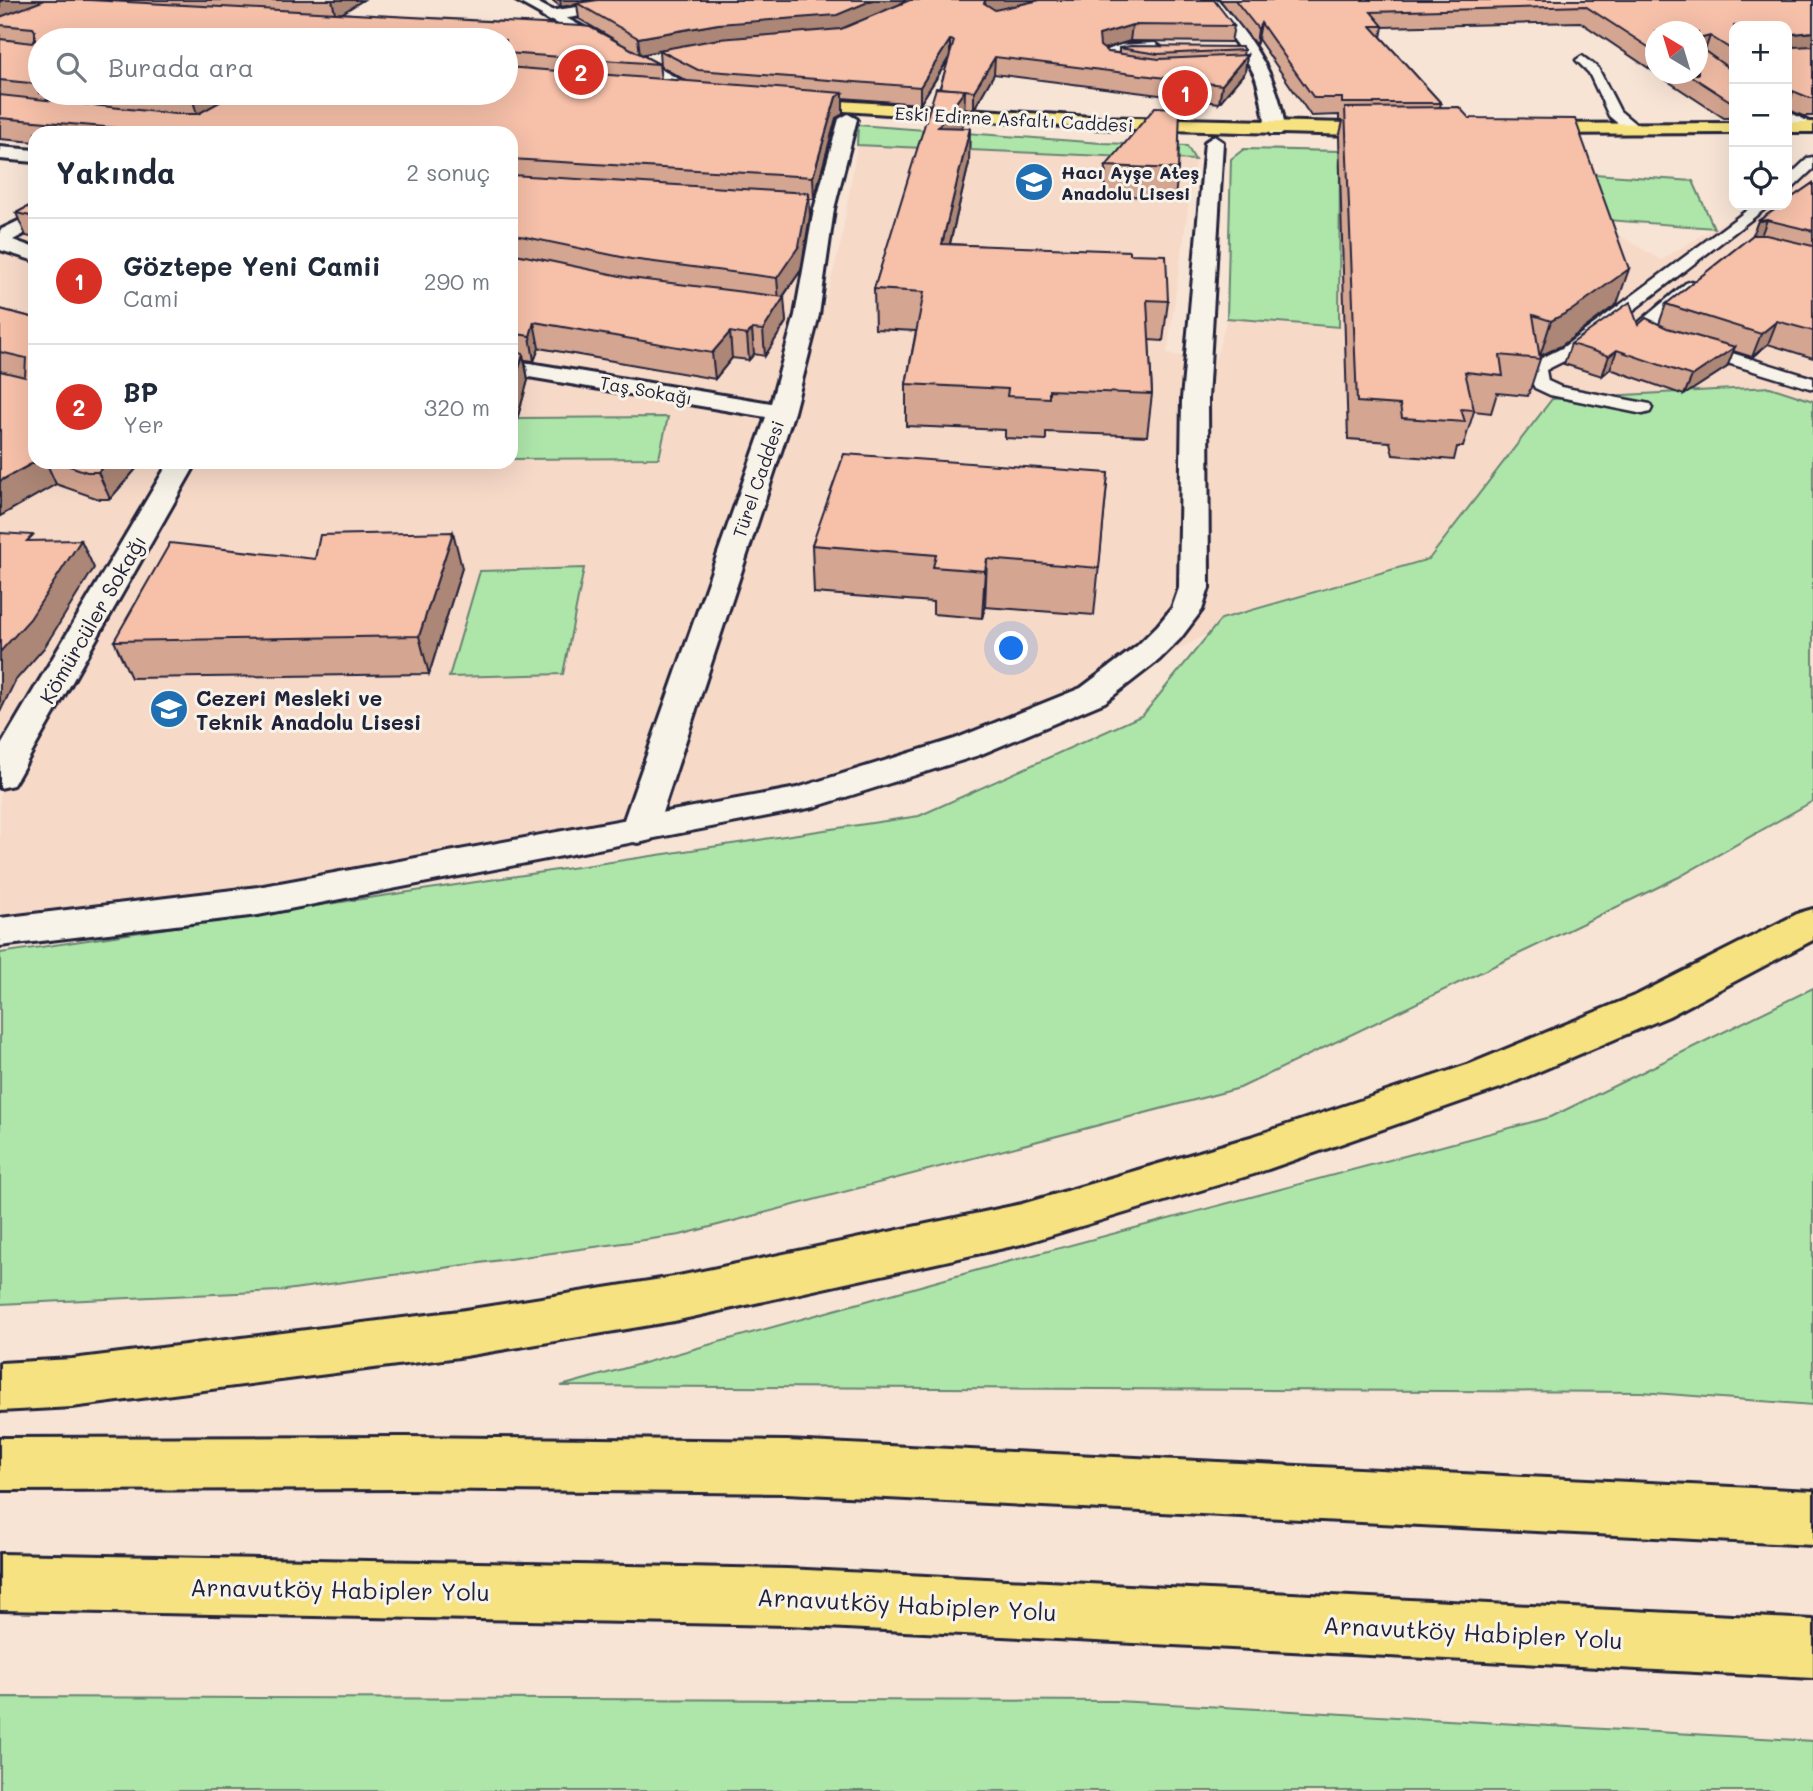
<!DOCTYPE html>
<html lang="tr">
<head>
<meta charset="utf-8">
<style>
  :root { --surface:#fff; --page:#f6f6f7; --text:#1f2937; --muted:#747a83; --line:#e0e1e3; --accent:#d93025 }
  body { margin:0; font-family:Mali,sans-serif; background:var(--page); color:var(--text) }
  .controls { position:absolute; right:21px; top:21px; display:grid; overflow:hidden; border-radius:14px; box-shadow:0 7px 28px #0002 }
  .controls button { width:63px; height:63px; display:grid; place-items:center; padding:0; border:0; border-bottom:2px solid var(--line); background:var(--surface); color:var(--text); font:35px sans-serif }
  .compass { position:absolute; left:1645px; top:21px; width:63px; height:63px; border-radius:50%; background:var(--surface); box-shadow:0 7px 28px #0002; rotate:322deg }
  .you { position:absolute; left:1012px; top:649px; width:24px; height:24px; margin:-18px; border:5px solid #fff; border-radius:50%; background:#1a73e8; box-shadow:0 0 0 10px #1a73e833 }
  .badge { display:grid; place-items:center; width:46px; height:46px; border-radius:50%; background:var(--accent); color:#fff; font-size:23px; font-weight:700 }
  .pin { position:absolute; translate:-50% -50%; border:4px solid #fff; box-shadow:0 2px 7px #0006 }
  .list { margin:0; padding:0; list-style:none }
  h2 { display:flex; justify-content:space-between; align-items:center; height:91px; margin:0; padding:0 28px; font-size:30px }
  h2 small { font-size:23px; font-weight:400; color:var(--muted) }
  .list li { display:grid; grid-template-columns:46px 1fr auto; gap:21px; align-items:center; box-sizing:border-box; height:126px; padding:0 28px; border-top:2px solid var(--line) }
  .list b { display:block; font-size:26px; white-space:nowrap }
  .list p { margin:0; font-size:23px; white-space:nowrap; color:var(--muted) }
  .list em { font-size:23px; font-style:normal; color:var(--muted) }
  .icon { flex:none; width:38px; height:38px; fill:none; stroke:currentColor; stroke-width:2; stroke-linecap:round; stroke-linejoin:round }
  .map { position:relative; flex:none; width:1813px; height:1791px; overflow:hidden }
  .search { position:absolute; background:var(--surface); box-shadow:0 7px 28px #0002; left:28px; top:28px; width:490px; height:77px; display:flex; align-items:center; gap:18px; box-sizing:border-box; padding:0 24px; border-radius:38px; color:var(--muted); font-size:26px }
  .panel { position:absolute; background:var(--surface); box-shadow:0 7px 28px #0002; left:28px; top:126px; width:490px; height:343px; border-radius:21px }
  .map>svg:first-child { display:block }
  .built { fill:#f7d9c8 }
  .green { fill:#aee6aa; stroke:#688472; stroke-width:2 }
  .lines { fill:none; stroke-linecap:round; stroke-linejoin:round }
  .lane-casing { stroke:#22223b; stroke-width:5 }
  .street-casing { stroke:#22223b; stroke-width:6 }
  .secondary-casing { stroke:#22223b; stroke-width:6 }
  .primary-casing { stroke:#22223b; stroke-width:6 }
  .highway-casing { stroke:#22223b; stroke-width:6 }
  .lane { fill:#f7f3e8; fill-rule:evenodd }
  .street { fill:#f7f3e8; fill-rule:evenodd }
  .secondary { fill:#f7f3e8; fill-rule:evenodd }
  .primary { fill:#f7e281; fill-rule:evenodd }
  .highway { fill:#f7e281; fill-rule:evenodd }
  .wall { fill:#d4a591; stroke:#22223b; stroke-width:2; fill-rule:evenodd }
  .shaded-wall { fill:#ac8676; stroke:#22223b; stroke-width:2 }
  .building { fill:#f6c0a9; stroke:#22223b; stroke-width:2 }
  .labels { text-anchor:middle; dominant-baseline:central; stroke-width:6; stroke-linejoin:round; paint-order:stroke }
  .far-street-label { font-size:18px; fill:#22223b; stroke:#f7f3e8 }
  .far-poi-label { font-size:18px; font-weight:bold; fill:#22223b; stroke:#f7f3e8; text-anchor:start }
  .street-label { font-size:21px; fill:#22223b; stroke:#f7f3e8 }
  .poi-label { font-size:21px; font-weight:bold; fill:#22223b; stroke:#f7f3e8; text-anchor:start }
  .near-street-label { font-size:24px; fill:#22223b; stroke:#f7f3e8 }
</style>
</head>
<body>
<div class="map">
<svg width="1813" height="1791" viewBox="0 0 1813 1791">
  <rect width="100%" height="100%" fill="#f7e4d5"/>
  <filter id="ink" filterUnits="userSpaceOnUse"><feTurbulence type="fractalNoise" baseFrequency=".0143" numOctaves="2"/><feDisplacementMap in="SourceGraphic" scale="14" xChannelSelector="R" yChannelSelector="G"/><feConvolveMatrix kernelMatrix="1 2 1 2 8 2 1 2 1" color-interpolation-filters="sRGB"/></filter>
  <g filter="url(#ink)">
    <path class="built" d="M857 145 1195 160 1167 354 1215 361 1227 318 1339 326 1340 151 1471 147 1661 260 1752 205H1787V184L1813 168V401L1770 387 1552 399 1429 559 1221 619 1209 633 1093 695 802 799 0 932V239L35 220V462H511V193L819 211 800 327 818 329 841 242Z"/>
    <g class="green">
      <path d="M858 125 1101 143 1187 146 1195 160 857 145Z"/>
      <path d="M1244 149 1340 151 1339 327 1227 318 1231 159Z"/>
      <path d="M1467 165 1693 181 1714 228 1474 210Z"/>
      <path d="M1770 387 1813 401V801L1679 877 1240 1088 680 1235 279 1291 0 1304V953L919 816 1143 715 1221 619 1429 559 1552 399Z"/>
      <path d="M668 417 659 458 511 459V440L519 418Z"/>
      <path d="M584 568 563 674 449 677 480 571Z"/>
      <path d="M1813 988V1405L1641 1392 561 1386 1003 1263 1551 1117Z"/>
      <path d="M0 1697 1117 1701 1813 1741V1791H0Z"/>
    </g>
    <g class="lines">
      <defs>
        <g id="lane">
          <path d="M1155 43 1161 47 1159 49 1111 56 1112 59 1135 64V70L1131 71 1103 65 1098 54 1120 45Z"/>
          <path d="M1582 56 1598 68 1620 111 1638 126V132H1628L1609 116 1589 73 1576 60Z"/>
          <path d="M1813 157V169L1792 189 1787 190V178L1808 158Z"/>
          <path d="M1754 205H1770L1574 356 1546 370 1548 381 1561 387 1650 404 1652 408 1650 412 1643 414 1550 395 1535 388 1527 374 1532 363 1562 348Z"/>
          <path d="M1692 281 1698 283 1700 286 1698 289 1654 329 1813 378V389L1642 337 1634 328 1637 324 1686 283Z"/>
        </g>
        <g id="street">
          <path d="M627 0H665L658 4 549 21 541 16 549 11Z"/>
          <path d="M1203 0H1218C1251 38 1280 78 1285 130L1282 134H1270C1263 123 1262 93 1255 76 1242 48 1221 25 1203 0Z"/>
          <path d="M1787 111 1811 123V131H1799L1787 124Z"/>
          <path d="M848 114 857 119 834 209 819 315 794 412 656 831 651 840 638 843 625 840 620 831 766 417 511 374V360L771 403 795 315 814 209 839 119Z"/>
          <path d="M0 147 35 150V162L0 159Z"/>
          <path d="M35 213V228L13 240 35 248V261L0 250V230Z"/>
          <path d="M169 462H197L18 777 13 785 0 788V747Z"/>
        </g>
        <g id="secondary">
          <path d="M515 0H533L708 95 699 100 693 99Z"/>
          <path d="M1214 136 1223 142 1208 399 1209 588 1202 610 1180 639 1159 660 1105 702 979 755 814 807 258 915 0 946V918L258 887 797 788 955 739 1081 688 1137 646 1158 625 1172 608 1179 588 1182 399 1205 142Z"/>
        </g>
        <g id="primary">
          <path d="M792 98 1092 117 1393 124 1402 130 1393 136 1092 128 786 107 783 103 786 99Z"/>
          <rect x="1787" y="122" width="26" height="10"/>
          <path d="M1734 123V133L1526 134 1517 129 1526 124Z"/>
        </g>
        <g id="highway">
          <path d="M1813 909V940L1669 1016 1500 1088 1254 1174 1022 1244 674 1321 459 1357 72 1407 0 1411V1363L72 1359 459 1311 674 1277 1022 1204 1254 1136 1470 1064 1639 994 1799 913Z"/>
          <path d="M405 1437 787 1441 1813 1491V1545L787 1493 405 1489 0 1490V1438Z"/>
          <path d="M0 1554 787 1569 1813 1620V1678L787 1625 0 1610Z"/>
        </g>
      </defs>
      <use href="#lane" class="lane-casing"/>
      <use href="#street" class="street-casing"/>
      <use href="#secondary" class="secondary-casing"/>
      <use href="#primary" class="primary-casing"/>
      <use href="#highway" class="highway-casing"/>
      <use href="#lane" class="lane"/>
      <use href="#street" class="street"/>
      <use href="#secondary" class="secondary"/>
      <use href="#primary" class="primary"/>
      <use href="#highway" class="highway"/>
    </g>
    <g class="wall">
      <path d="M0 0H363L342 13 617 41 579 19 577 4 561 7 552 0H905L899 5 1234 26 1231 42 1130 41 1104 49 1108 52 1119 53V48L1244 50 1243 55H1247L1245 72 1219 103 1179 98 1178 169 1175 198 1104 195 1106 166 1167 107 1175 97 994 74 974 109 964 108V123L961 128 969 163 950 244 1130 254 1168 301 1163 341 1149 340 1152 394 1147 436 1046 432V440L1005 438V430L906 426V384L916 331 875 329 874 289 949 59 920 104 843 98V114L836 118 814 199H809L810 216 801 270 783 297 786 322 765 356 754 354 749 360 732 358 715 379 539 348 534 361 525 360 528 380 511 441V133H35V142L0 139ZM40 40H506V93H40ZM659 51 660 66 687 81 661 79 659 64 641 55Z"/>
      <path d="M1220 0H1813V116H1803L1787 109V110V26H1734V72L1723 65 1734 72V118H1724L1657 74H1698L1656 32V73L1580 22 1383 27 1381 37 1441 103 1440 107 1617 304 1561 346 1539 356 1540 359 1528 396 1497 393 1491 413 1474 411 1463 447H1457L1454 460 1393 455 1390 442 1348 439 1339 138 1343 121H1339V115L1311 116 1258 39 1256 45Z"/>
      <path d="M1813 183V358L1768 344 1752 357 1733 351 1727 367 1684 395 1610 369 1602 376 1564 364 1571 344 1638 325 1659 324 1666 304 1753 235 1758 221Z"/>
      <path d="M35 203V238L26 236 16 213Z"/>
      <path d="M0 309 35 318V462H142L110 499H99L56 484 0 516Z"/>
      <path d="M1108 473 1094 615 985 607 982 618 933 614V602L814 593 812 545Z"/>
      <path d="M462 568 429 674 131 678 114 641Z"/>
    </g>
    <g class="shaded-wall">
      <path d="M4 0H59L0 23V2Z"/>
      <path d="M332 0H363L336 17Z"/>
      <path d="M560 0H608L577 3V4L561 7Z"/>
      <path d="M873 0H905L899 5 837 31 659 50V51L640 55 638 38 718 24Z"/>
      <path d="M986 0H1046L988 12 984 3Z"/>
      <path d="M1261 23 1258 39 1256 45 1258 29Z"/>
      <path d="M1132 25 1130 41 1097 51 1099 35Z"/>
      <path d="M1813 32V48L1787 50 1791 37 1793 34Z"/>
      <path d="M1710 36 1704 53 1698 54 1702 38Z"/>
      <path d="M950 40V56L920 104V87Z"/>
      <path d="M1247 55 1245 72 1219 103 1222 85Z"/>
      <path d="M995 57 994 74 974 109V91Z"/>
      <path d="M965 90 964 123 938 161V127Z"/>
      <path d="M201 93H247L198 118 192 97Z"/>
      <path d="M843 93V114L836 118 814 199 813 177 836 97Z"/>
      <path d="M970 128 969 163 941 281 942 244Z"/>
      <path d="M809 193 810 216 801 270 779 302 777 278Z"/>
      <path d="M1767 220 1759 241 1750 242 1758 221Z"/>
      <path d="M1629 269 1617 304 1561 346 1540 356 1551 321Z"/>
      <path d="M784 297 786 322 765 356 763 330Z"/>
      <path d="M1777 321 1768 344 1752 357 1761 334Z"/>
      <path d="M534 322 539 348 534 361 530 336Z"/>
      <path d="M752 329 754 354 749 360 747 335Z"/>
      <path d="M730 332 732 358 715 379 712 353Z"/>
      <path d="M1735 347 1727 367 1684 395 1692 376Z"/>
      <path d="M1617 350 1610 369 1602 376 1609 356Z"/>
      <path d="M523 354 528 380 511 441V396Z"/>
      <path d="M35 462H46L56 484 0 516V481Z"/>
      <path d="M107 462H142L110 499 98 472Z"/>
      <path d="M453 532 462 568 429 674 419 636Z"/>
      <path d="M81 540 94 568 44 648 15 681 0 712V652Z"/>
      <path d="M987 559 985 607 982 618 985 571Z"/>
    </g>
    <g class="building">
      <path d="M45 0H89L582 26 590 27 659 64 506 53V40H40V84L0 80V39L32 43 35 40V31L33 28 0 25V17Z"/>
      <path d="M598 0H873L837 15 718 24 638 38 577 3Z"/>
      <path d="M910 0H986L984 3 995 10 1040 0H1214L1234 26 1132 25 1099 35 1100 46 1108 52 1159 59 1247 55 1222 85 995 57 974 91 940 88 954 41 950 40 920 87 698 70 659 50 719 39 841 29Z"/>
      <path d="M1235 0H1813V32L1793 34 1791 37 1793 47 1813 46V98H1810L1793 91 1791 99H1787V26H1734V51L1710 36 1702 38V49L1734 72V100L1730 101 1688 74H1698V32H1656V52L1585 6 1371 12 1383 26H1371L1441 103H1342V98H1314L1261 23 1258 29Z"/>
      <path d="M1131 46 1242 47 1244 50 1158 54 1119 48Z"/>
      <path d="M506 67 843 93 836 97 813 177 511 159V133H175L0 118V95L175 114H198L236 93H506Z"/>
      <path d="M936 88 965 90 938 127 970 128 942 244 1130 251V254L1166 255 1168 301 1147 300 1152 394 1049 390V398L1007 396 1008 389 906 384 924 292 874 289Z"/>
      <path d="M1179 92V107H1167Z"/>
      <path d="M140 93H201L192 97Z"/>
      <path d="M1155 107 1180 108 1178 169 1106 166Z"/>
      <path d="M1459 107 1469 118 1575 119 1629 269 1572 310 1551 321 1533 315 1540 359 1500 355 1503 376 1465 372 1474 410 1461 409 1465 422 1402 418 1400 405 1357 402 1345 108Z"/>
      <path d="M511 175 809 193 799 246 777 278 631 259 511 234Z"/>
      <path d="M1813 183V231L1767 220 1758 221 1782 205H1787V201Z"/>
      <path d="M35 203V217L16 213Z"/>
      <path d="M1753 235H1766L1813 246V331L1777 321 1761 334 1666 304Z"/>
      <path d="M511 253 630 278 784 297 763 330 752 329 747 335 730 332 712 353 534 322 530 336 511 333Z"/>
      <path d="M1630 302 1638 325 1646 318 1667 328 1735 347 1692 376 1617 350 1609 356 1571 344Z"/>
      <path d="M0 309 35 318V462L0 481V371L25 377 26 358 0 352Z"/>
      <path d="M511 351 523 354 511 396Z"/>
      <path d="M844 454 1108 473 1099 568 987 559 985 571 933 567 936 555 812 545Z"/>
      <path d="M58 462H107L98 472H87Z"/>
      <path d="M453 532 419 636 114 641 170 543 315 559 320 535Z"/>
      <path d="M0 533 33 535 27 541 81 540 30 619 0 652Z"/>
    </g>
  </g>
  <defs>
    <symbol id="school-disc" viewBox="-11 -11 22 22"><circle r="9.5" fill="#1f6fb2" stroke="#f7f3e8"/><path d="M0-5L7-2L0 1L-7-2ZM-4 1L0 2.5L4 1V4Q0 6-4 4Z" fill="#fff"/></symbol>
  </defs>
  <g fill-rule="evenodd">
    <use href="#school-disc" x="1012" y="160" width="44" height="44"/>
    <use href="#school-disc" x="147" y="687" width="44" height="44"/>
  </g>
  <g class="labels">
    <g class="far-street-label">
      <text transform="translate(1014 119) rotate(3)">Eski Edirne Asfaltı Caddesi</text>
      <text transform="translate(646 390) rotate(10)">Taş Sokağı</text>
      <text transform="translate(758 479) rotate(-71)">Türel Caddesi</text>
    </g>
    <g class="far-poi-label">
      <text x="1061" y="172">Hacı Ayşe Ateş<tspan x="1061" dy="21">Anadolu Lisesi</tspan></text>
    </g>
    <g class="street-label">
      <text transform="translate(92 619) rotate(-60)">Kömürcüler Sokağı</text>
    </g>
    <g class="poi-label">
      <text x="196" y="697">Cezeri Mesleki ve<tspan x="196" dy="24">Teknik Anadolu Lisesi</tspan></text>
    </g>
    <g class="near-street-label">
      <text transform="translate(340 1589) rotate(1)">Arnavutköy Habipler Yolu</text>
      <text transform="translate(907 1604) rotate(3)">Arnavutköy Habipler Yolu</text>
      <text transform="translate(1473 1632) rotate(3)">Arnavutköy Habipler Yolu</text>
    </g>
  </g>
</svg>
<div class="controls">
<button>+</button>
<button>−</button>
<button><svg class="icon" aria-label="locate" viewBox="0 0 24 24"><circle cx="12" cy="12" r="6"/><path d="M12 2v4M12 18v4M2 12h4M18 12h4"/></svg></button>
</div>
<svg class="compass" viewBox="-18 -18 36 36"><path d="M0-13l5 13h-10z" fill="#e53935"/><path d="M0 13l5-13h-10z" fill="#747a83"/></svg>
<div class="you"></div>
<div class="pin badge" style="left:1185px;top:93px">1</div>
<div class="pin badge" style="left:581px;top:72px">2</div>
<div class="search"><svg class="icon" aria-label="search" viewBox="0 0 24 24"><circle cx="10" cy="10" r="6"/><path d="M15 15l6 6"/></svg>Burada ara</div>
<section class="panel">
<h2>Yakında<small>2 sonuç</small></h2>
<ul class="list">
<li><span class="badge">1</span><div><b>Göztepe Yeni Camii</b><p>Cami</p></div><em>290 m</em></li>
<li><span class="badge">2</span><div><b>BP</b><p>Yer</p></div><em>320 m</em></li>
</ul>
</section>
</div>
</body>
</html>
